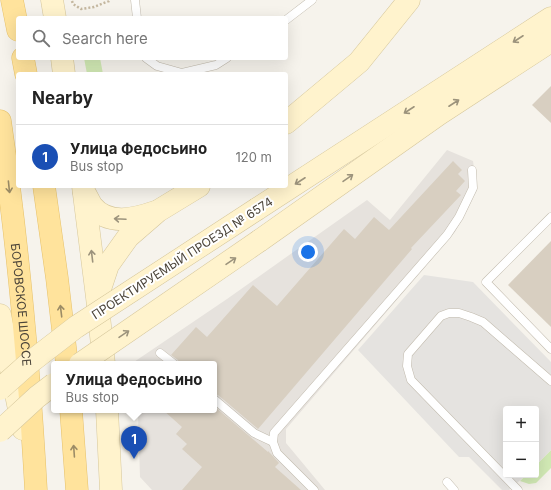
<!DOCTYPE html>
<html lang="en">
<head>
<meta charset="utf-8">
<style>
  :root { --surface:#fff; --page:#f2f2f2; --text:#222; --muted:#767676; --line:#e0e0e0; --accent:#fc3f1d }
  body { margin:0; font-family:Inter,sans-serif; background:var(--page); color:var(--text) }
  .controls { position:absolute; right:12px; bottom:12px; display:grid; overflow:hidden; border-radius:4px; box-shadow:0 4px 16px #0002 }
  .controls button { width:36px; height:36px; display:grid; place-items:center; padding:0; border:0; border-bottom:1px solid var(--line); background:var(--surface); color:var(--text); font:20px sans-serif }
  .you { position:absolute; left:308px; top:252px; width:14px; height:14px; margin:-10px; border:3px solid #fff; border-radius:50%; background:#1a73e8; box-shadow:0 0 0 6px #1a73e833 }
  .badge { display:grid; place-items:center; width:26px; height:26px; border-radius:50%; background:var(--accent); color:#fff; font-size:13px; font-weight:700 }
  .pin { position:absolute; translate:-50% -33px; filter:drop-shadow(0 1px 2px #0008) }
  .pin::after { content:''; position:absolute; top:21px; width:14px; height:12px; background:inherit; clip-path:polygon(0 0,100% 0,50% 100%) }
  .popup { position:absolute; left:51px; top:361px; width:166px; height:52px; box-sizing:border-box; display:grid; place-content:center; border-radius:4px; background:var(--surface); filter:drop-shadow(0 1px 3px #0005); font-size:13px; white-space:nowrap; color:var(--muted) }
  .popup b { font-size:15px; color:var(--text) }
  .popup::after { content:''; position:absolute; left:50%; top:100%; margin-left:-8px; border:8px solid transparent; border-top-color:var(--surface) }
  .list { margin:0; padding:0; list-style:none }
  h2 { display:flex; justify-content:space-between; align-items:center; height:52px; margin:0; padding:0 16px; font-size:17px }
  h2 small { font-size:13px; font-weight:400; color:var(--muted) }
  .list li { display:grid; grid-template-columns:26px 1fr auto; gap:12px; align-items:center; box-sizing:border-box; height:64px; padding:0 16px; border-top:1px solid var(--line) }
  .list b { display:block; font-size:15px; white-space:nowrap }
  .list p { margin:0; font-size:13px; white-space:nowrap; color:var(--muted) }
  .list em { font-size:13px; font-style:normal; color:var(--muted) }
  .icon { flex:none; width:22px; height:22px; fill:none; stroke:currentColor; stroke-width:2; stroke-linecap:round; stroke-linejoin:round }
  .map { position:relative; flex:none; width:551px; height:490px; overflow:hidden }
  .search { position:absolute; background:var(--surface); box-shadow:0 4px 16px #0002; left:16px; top:16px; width:272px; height:44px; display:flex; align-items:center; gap:10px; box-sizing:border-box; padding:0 14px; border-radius:4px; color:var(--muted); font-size:15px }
  .panel { position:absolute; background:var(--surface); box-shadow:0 4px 16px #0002; left:16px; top:72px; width:272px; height:116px; border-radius:4px }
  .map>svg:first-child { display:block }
  .industrial { fill:#e6e2dd }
  .green { fill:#d2eab5 }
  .parking { fill:#e5e3e0 }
  .building { fill:#d8cfc1 }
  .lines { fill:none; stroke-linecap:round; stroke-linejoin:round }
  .lane-casing { stroke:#c2bbae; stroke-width:9 }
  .secondary-casing { stroke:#d6c79b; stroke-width:23 }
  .primary-casing { stroke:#e6c16a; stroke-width:23 }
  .path { stroke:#c4b79f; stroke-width:2.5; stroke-dasharray:2 2; stroke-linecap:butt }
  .lane { stroke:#fff; stroke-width:8 }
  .secondary { stroke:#fff3cd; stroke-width:22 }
  .primary { stroke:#ffe39c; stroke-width:22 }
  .secondary-bridge-casing { stroke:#d6c79b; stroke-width:23; stroke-linecap:butt }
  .secondary-bridge { stroke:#fff3cd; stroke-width:22 }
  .oneway { stroke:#9c937c }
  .oneway2 { stroke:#9c8c66 }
  .labels { text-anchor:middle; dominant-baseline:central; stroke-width:4; stroke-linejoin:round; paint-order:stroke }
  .street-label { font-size:12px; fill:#4b4439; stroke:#fff }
</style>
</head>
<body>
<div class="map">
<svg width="551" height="490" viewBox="0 0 551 490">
  <rect width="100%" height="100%" fill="#f6f3ec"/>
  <path class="industrial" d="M447 150 473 161 477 190 455 232 286 429V443L325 490H152L140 477 138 414 135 410H214V364H131L227 299 367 200 390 220Z"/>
  <g class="green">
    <path d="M84 58H100L103 74H87Z"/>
    <path d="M551 450V468L536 483 529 484 520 481 526 475H536V465Z"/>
  </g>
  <path class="parking" d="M424 275 473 282 551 362V450L536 465V409H506V475H526L509 490H502L469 457H459L358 350Z"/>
  <g class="building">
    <path d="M551 86V123L532 105Z"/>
    <path d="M453 161 462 170 458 174 465 181 456 191 461 195 411 248 412 249 258 429 218 395 214 394V364H179L178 360 171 355 196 327 207 337 253 285 277 306 344 229 355 239 374 217 389 230Z"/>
    <path d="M551 241V327L508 285Z"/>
    <path d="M214 406 268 452V451L271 454 279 463 275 467 301 490H182L202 467 182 449 187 444 176 434 182 427 163 410H214Z"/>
  </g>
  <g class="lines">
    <defs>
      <g id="lane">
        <path d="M135 0 137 18"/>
        <path d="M286 20 312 0"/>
        <path d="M146 58 157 66 182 73 216 65 227 58"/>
        <path d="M551 217 486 282 551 349"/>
        <path d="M160 353 174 364"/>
        <path d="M214 399 254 433 273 442"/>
        <path d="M447 482 454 490"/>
        <path d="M314 490 277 453 273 442 274 433 447 235 459 217 473 188 472 170"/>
        <path d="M518 490 411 380 407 366 408 354 441 316 449 313H459L471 317 483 322 551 381"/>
      </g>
      <g id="secondary">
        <path d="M52 0 55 18"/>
        <path d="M62 58 64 74"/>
        <path d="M286 123 359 62 409 0"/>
        <path d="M83 186 97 297 104 364"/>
        <path d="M84 192C87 196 89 202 92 206 108 226 135 219 155 212"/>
        <path d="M257 209 551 18"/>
        <path d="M259 241 439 114 551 41"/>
        <path d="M99 292 108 265 128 237 158 211 199 186"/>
        <path d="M0 315 23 429"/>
        <path d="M107 410 111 490"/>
      </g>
      <g id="primary">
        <path d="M12 0 18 30"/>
        <path d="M23 58 26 74"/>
        <path id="s1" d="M0 121C18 243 29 367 36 490"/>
        <path d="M44 186 57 278 67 364"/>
        <path d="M71 410 77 490"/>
      </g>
    </defs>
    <use href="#lane" class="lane-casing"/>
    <use href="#secondary" class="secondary-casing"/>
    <use href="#primary" class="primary-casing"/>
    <path class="path" d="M72 1 73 4 81 9 94 7 109 1 110 0"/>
    <use href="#lane" class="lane"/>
    <use href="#secondary" class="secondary"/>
    <use href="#primary" class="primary"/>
    <defs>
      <g id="secondary-bridge">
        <path d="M80 364 259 241"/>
        <path d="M0 389 28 364 76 327 257 209"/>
        <path d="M0 431 37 397 54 384"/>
      </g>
    </defs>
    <use href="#secondary-bridge" class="secondary-bridge-casing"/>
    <use href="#secondary-bridge" class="secondary-bridge"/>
  </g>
  <defs><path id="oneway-shaft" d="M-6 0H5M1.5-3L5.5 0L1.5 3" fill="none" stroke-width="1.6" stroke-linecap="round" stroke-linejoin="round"/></defs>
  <g class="oneway">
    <use href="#oneway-shaft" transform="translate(518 39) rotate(147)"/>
    <use href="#oneway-shaft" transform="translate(454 103) rotate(-33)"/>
    <use href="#oneway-shaft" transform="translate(409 110) rotate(147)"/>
    <use href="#oneway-shaft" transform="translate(348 178) rotate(-35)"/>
    <use href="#oneway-shaft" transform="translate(300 181) rotate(147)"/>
    <use href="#oneway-shaft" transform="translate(120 219) rotate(-177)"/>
    <use href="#oneway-shaft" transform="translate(92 256) rotate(-97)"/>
    <use href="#oneway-shaft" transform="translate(231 261) rotate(-34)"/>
    <use href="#oneway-shaft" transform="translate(124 334) rotate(-34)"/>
  </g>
  <g class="oneway2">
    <use href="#oneway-shaft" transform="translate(9 187) rotate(84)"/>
    <use href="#oneway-shaft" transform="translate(61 311) rotate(-97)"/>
    <use href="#oneway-shaft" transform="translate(74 451) rotate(-94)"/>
  </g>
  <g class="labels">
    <g class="street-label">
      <text transform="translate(182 258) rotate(-33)">ПРОЕКТИРУЕМЫЙ ПРОЕЗД № 6574</text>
      <text stroke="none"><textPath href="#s1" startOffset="185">БОРОВСКОЕ ШОССЕ</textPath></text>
    </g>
  </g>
</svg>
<div class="controls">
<button>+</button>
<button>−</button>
</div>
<div class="you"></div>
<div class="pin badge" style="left:134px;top:459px;background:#1a4fb4">1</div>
<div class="popup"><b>Улица Федосьино</b>Bus stop</div>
<div class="search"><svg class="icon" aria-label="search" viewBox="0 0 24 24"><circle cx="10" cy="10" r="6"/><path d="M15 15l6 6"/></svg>Search here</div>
<section class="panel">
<h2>Nearby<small></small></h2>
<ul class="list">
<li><span class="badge" style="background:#1a4fb4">1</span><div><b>Улица Федосьино</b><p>Bus stop</p></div><em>120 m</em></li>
</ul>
</section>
</div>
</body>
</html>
